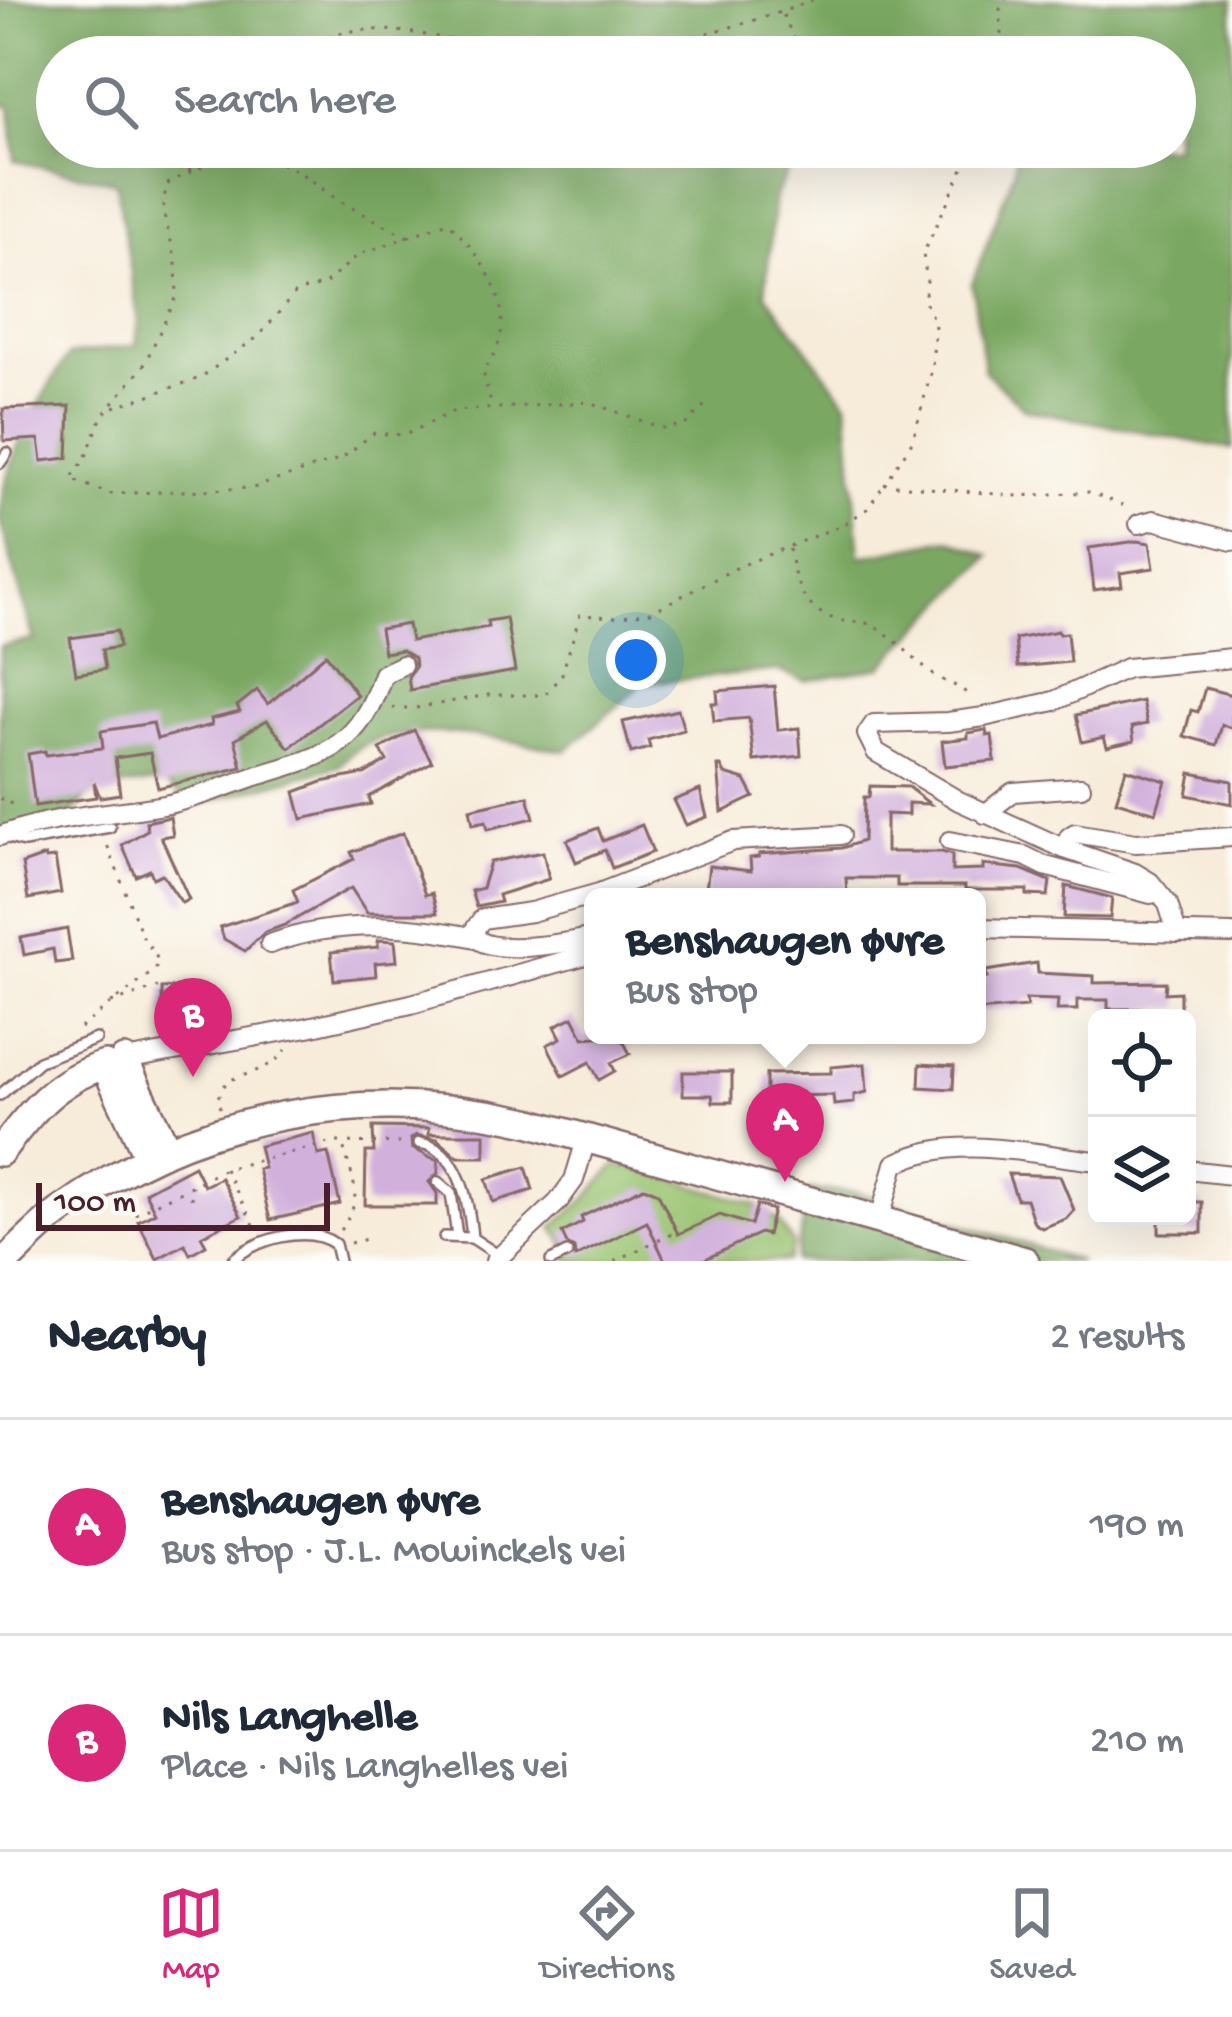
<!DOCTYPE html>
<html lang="en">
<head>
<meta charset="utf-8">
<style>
  :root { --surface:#fff; --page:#f6f6f7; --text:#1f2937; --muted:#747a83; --line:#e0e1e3; --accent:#db2777 }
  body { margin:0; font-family:"Gochi Hand",sans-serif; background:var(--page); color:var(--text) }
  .controls { position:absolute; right:36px; bottom:36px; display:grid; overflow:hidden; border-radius:18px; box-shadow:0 12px 48px #0002 }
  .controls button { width:108px; height:108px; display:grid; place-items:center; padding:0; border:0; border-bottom:3px solid var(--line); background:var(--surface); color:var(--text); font:60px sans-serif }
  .scale { position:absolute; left:36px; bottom:30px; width:294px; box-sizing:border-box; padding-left:12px; border:6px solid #4a1f2b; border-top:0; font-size:33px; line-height:42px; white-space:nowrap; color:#4a1f2b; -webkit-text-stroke:9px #fdfcf7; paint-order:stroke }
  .you { position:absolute; left:636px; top:660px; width:42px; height:42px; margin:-30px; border:9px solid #fff; border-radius:50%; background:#1a73e8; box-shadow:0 0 0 18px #1a73e833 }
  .badge { display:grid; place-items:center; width:78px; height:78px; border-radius:50%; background:var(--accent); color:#fff; font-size:39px; font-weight:700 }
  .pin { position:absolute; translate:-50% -99px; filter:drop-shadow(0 3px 6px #0008) }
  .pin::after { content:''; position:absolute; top:63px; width:42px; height:36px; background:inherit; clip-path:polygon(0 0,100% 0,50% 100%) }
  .popup { position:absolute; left:584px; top:888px; width:402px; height:156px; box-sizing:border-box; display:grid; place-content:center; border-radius:18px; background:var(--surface); filter:drop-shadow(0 3px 9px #0005); font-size:39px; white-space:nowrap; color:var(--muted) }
  .popup b { font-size:45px; color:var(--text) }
  .popup::after { content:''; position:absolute; left:50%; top:100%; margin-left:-24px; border:24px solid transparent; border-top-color:var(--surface) }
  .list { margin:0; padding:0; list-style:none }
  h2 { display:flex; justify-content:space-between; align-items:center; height:156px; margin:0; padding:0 48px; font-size:51px }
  h2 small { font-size:39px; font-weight:400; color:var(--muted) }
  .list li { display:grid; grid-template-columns:78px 1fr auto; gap:36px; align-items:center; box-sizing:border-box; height:216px; padding:0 48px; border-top:3px solid var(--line) }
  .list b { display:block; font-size:45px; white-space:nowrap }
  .list p { margin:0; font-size:39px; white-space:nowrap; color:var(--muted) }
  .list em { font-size:39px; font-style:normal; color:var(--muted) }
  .icon { flex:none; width:66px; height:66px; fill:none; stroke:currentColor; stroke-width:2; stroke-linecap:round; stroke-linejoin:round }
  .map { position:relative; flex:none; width:1232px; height:1261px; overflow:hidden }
  .search { position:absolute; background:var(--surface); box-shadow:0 12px 48px #0002; left:36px; right:36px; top:36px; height:132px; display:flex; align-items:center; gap:30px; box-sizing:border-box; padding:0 42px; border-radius:66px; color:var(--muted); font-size:45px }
  .sheet { height:588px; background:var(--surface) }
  nav { display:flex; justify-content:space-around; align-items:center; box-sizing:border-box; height:168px; border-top:3px solid var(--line); background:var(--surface); font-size:33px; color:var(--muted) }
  nav a { display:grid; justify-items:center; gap:6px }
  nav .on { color:var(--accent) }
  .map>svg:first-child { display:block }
  .green { fill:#98c26f; stroke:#71704d; stroke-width:3 }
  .forest { fill:#7aa862; stroke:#626446; stroke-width:3 }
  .building { fill:#d1b0dc }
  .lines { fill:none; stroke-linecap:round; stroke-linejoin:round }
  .service-casing { stroke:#876768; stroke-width:14 }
  .minor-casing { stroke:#876768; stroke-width:22 }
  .secondary-casing { stroke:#876768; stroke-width:32 }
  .path { stroke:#876768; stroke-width:3; stroke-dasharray:3 9; stroke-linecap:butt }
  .service { stroke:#fff; stroke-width:9 }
  .minor { stroke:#fff; stroke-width:18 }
  .secondary { stroke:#fff; stroke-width:27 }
</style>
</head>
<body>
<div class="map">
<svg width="1232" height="1261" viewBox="0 0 1232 1261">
  <rect width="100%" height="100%" fill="#fdfcf7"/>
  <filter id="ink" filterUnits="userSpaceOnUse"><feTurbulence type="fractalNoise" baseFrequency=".00833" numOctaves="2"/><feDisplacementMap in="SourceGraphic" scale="24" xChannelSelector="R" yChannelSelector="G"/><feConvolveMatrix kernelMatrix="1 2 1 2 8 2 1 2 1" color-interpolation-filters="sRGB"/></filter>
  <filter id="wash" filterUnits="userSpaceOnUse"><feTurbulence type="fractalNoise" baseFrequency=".004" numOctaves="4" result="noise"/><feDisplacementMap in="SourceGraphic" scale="48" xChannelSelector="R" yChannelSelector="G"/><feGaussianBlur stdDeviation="2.7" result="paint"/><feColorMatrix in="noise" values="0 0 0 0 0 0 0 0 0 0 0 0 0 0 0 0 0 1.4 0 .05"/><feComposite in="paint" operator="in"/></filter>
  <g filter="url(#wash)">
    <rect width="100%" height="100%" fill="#f7ecda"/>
    <path class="green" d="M615 1166 641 1169 757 1205 755 1213 777 1219 793 1244 788 1261H569L564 1242 553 1227 586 1199Z"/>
    <g class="forest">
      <path d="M0 0H1232V449L1025 409 984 371 983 360 972 284 1014 171 1018 147H1175V57H57V147H800L775 196 765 293 847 402 860 557 949 539 990 556 881 667 804 681 778 670 644 683 565 751C505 741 382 708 339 766L202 803 191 805 163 782 94 789 71 816 0 834V646L34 640 0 521C0 467 39 398 69 355L136 345 139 321 116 182 15 161 10 106 0 105Z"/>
      <path d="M809 1190 857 1192 1080 1261H795Z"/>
    </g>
    <g id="blocks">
      <g class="building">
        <path d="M70 406 68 458 42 461 39 439 4 441 3 409Z"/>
        <path d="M1137 541 1150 543 1154 568 1120 573 1122 586 1094 590 1089 548Z"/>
        <path d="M506 618 515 671 410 690 408 677 415 667 414 658 401 650 384 653 380 629 408 624 411 641 488 627 487 621Z"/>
        <path d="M117 631 119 647 102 650 105 669 76 674 70 638Z"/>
        <path d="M1058 631 1059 634 1067 633 1070 662 1018 667 1015 639Z"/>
        <path d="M326 654 357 695 289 748 267 720 235 739 242 767 158 788 150 753 115 758 120 794 100 797 94 782 96 797 35 806 28 754 45 751 46 755 103 748 101 731 153 723 157 739 212 725 211 719 240 712 237 706 257 690 268 704Z"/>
        <path d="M774 686 778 730 799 728 801 756 754 761 749 718 714 721 712 703H718L717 691Z"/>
        <path d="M1205 688 1232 695V728L1222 725 1216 745 1184 736 1191 710 1198 712Z"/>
        <path d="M1142 701 1147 724 1132 727 1134 741 1107 747 1104 737 1082 742 1076 715Z"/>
        <path d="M678 710 684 730 648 740 650 748 631 753 623 722Z"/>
        <path d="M414 730 432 762 369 797 371 804 302 819 295 792 322 782 364 774 387 761 380 749Z"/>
        <path d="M986 730 987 736 992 735 995 761 945 766 942 741 968 738V733Z"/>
        <path d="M718 766H721L725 774 745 780 754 797 722 812Z"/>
        <path d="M1126 769 1166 781 1156 813 1116 801Z"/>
        <path d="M1191 773 1232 781V804L1187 795Z"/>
        <path d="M870 786 908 787 930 804 908 803V815L886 814V852H942L952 855V871L983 870V865L1021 869 1050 881 1048 896 1027 895V890H965V886H897V878H846L847 895 705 897 709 866 751 871 750 858 759 857V854L842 848 863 841 864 797H869Z"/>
        <path d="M700 790 707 817 686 825 674 800Z"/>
        <path d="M528 796 534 818 488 829 486 821 473 824 470 809Z"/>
        <path d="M170 817 173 835 161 837 189 899 182 903 162 874 153 878 150 870 136 876 122 845 147 830 146 822Z"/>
        <path d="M642 825 653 852 612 868 605 850 576 862 567 840 598 828 603 841Z"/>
        <path d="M403 833 425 895 432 893 437 913H367L351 888 285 925 265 932 245 951 224 939 220 927 298 902 293 890 354 859 351 852Z"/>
        <path d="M543 852 549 879 498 895 500 902 476 907 471 891 482 888 490 862Z"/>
        <path d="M45 856 46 859 55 858 61 893 28 899 22 864Z"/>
        <path d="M1066 886 1112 898 1110 918 1064 917Z"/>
        <path d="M67 929 72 961 55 963 53 949 24 955 21 938Z"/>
        <path d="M378 940 395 941 397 961 375 963 376 976 334 980 331 952 378 947Z"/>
        <path d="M1037 963 1038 973 1094 976V983L1166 982 1165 993 1180 992V1008L1108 1009V1000H1077V1010H1057L1058 1000 1026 999 1027 1007 977 1011V980L987 978 986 971Z"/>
        <path d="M202 987V1014L162 1015V988Z"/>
        <path d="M573 1017 584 1038 620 1035 630 1054 611 1063 615 1071 599 1080 590 1062 563 1076 547 1045 561 1038 555 1026Z"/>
        <path d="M865 1064 867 1092 854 1095V1103L834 1105 833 1095 786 1096V1107H766V1074L831 1073V1067Z"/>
        <path d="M920 1064 954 1066 953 1089 919 1087Z"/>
        <path d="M683 1072H732V1102H713L712 1095H683Z"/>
        <path d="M373 1127 429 1128V1134H485V1157H458L437 1139 416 1135 411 1139 412 1148 438 1161V1173L429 1182 437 1193V1205H365L366 1152H374Z"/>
        <path d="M313 1133 318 1155 328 1153 340 1204 270 1220 258 1169 264 1168 259 1146Z"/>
        <path d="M194 1166 204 1186 221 1178 241 1216 201 1236 206 1245 190 1254 185 1244 157 1259 138 1221 155 1212 145 1192Z"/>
        <path d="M526 1167 533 1190 493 1202 486 1179Z"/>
        <path d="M1008 1174 1060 1176 1074 1210 1066 1219 1042 1228 1034 1223 1026 1199H1017Z"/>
        <path d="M644 1187 658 1193 678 1234 720 1215 751 1225 757 1205 773 1210 767 1235 760 1233 701 1261H665L647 1222 575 1257 574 1248 567 1244 562 1233 583 1222 581 1217Z"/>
        <path d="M1187 1202H1202V1233H1159V1216H1187Z"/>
      </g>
    </g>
  </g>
  <g filter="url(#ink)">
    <use href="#blocks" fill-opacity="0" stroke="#876768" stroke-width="3"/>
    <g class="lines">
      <defs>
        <g id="service">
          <path d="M0 463 7 453"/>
          <path d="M5 837 24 842 110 827"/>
          <path d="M0 1095 39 1061 96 1039"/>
          <path d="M419 1143C460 1148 469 1202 472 1238"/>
          <path d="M438 1182 451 1193 457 1236"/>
          <path d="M444 1237 472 1238 498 1255"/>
          <path d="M232 1261C254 1239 308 1224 335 1244L339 1261"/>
          <path d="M551 1261 567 1253"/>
        </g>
        <g id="minor">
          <path d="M1139 524 1154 520 1232 541"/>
          <path d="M985 814 1013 792 1081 787"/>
          <path d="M0 836C53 815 108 815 164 805 194 799 224 787 253 777 322 756 358 751 383 674L402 665"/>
          <path d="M950 841 1025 856 1045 866 1151 894 1156 890"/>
          <path d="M1065 849 1069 837 1075 833 1136 843 1232 837"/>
          <path d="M977 928 1232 934"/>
          <path d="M1177 933 1168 904 1150 882 1135 873 1065 849 959 801 876 752 867 734 874 724 948 722 984 717 1054 701 1127 668 1232 658"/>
          <path d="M593 937C567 943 495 956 476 938L475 929 482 919 531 912 599 893 733 841 841 835"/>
          <path d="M270 944C338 919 407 924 476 938"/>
          <path d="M119 1061 308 1027 411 1004 593 953"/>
          <path d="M1187 1170 1232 1175"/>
          <path d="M880 1218 895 1164C953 1132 1034 1155 1097 1161"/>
          <path d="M495 1261 558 1202 574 1180 587 1137"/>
        </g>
        <g id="secondary">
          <path d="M124 1060 167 1150"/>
          <path d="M0 1152C30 1113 55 1080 105 1065L148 1157"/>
          <path d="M6 1261C24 1244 41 1225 61 1211 197 1112 365 1085 528 1122L1025 1261"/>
        </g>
      </defs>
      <use href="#service" class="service-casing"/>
      <use href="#minor" class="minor-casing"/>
      <use href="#secondary" class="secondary-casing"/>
      <g class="path">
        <path d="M783 15 803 57"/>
        <path d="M285 57C364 0 455 49 542 56 610 61 750 26 813 0"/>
        <path d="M992 57 1001 34 1000 9 1006 0"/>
        <path d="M932 147 967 162"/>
        <path d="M973 147 923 254 927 281 924 300 935 323 932 369 913 440 885 484 1017 496 1089 492 1130 508"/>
        <path d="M189 171 204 147"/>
        <path d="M408 237C386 225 362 214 340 201 324 192 310 177 293 169 246 146 209 160 166 185L163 211 176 261 177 296 143 367 102 416 85 459 71 479 109 494 253 488 342 458 374 433 405 435 454 411 589 402 662 428 685 425 708 402"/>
        <path d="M114 407 200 378 259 336 296 292 325 284 358 255 448 222C488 263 526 319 483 371L491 404"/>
        <path d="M789 549C795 582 801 610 838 620 847 622 857 621 866 623 896 633 914 665 941 679 955 687 961 685 971 699"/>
        <path d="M392 708H416L488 695H545L562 674 580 615 615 617 651 612 738 567 844 524 867 509 883 486"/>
        <path d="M0 799H9L12 811"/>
        <path d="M111 1003 158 987"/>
        <path d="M80 1028 155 970 159 961 142 935 106 842"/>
        <path d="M220 1108 217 1099 227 1081C247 1074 273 1068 286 1050"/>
        <path d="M225 1169 256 1229"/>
        <path d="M191 1199 192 1186"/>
        <path d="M135 1214 225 1169 333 1142 406 1143"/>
        <path d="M340 1230C365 1198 353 1182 343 1145"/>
        <path d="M350 1243 371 1238"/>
        <path d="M615 1261 679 1230"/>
      </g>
      <use href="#service" class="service"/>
      <use href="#minor" class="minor"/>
      <use href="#secondary" class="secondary"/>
    </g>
  </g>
</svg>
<div class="controls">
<button><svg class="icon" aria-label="locate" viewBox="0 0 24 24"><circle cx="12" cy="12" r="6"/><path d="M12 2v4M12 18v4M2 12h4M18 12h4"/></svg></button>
<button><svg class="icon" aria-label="layers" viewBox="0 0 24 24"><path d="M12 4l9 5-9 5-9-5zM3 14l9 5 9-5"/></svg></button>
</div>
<div class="scale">100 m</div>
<div class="you"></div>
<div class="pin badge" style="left:785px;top:1182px">A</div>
<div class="popup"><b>Benshaugen øvre</b>Bus stop</div>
<div class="pin badge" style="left:193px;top:1077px">B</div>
<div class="search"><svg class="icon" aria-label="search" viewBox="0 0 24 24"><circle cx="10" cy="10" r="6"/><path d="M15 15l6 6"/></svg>Search here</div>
</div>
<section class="sheet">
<h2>Nearby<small>2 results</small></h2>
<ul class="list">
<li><span class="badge">A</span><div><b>Benshaugen øvre</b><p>Bus stop · J.L. Mowinckels vei</p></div><em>190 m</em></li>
<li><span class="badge">B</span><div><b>Nils Langhelle</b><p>Place · Nils Langhelles vei</p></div><em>210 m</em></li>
</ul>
</section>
<nav>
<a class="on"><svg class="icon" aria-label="map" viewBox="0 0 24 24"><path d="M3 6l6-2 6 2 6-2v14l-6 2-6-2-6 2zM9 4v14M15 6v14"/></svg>Map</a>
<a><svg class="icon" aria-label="directions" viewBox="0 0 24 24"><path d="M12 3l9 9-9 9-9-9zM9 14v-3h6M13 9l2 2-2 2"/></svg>Directions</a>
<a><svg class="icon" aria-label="saved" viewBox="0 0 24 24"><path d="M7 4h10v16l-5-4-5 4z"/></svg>Saved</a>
</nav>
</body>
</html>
